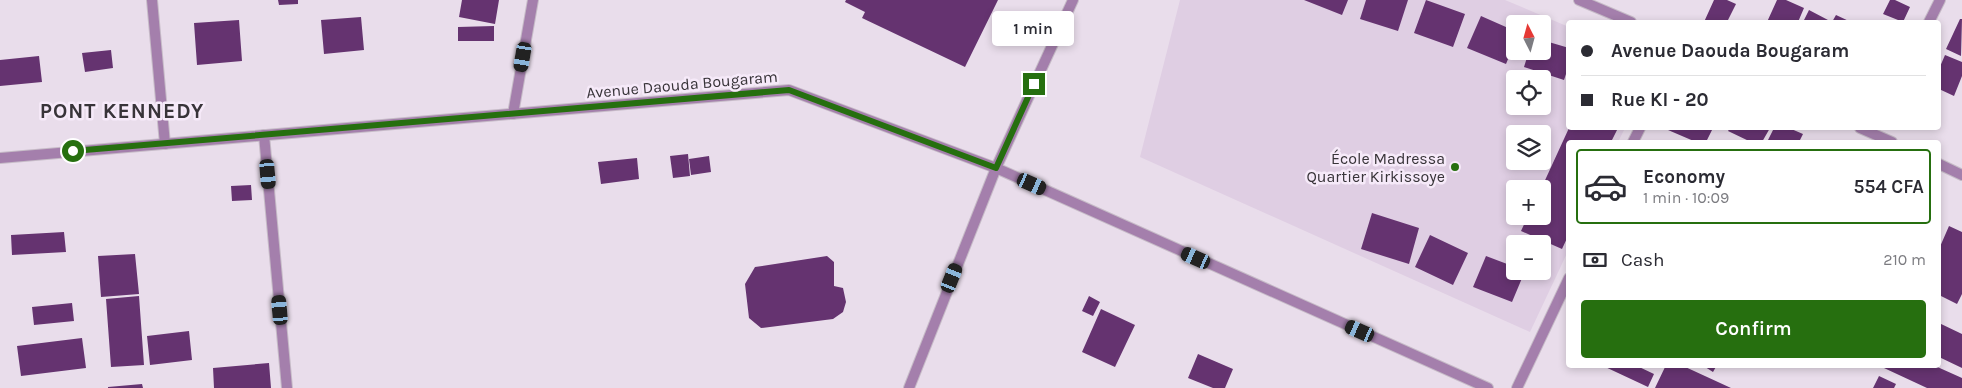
<!DOCTYPE html>
<html lang="en">
<head>
<meta charset="utf-8">
<style>
  :root { --surface:#fff; --page:#f7f7f7; --text:#2b2b33; --muted:#7c7c81; --line:#e1e1e2; --accent:#266f0f }
  body { margin:0; font-family:Karla,sans-serif; background:var(--page); color:var(--text); height:100vh; display:flex; flex-direction:column; font-size:19px; white-space:nowrap }
  * { box-sizing:border-box; margin:0 }
  p { font-size:16px; color:var(--muted) }
  .icon { flex:none; width:28px; height:28px; fill:none; stroke:currentColor; stroke-width:2; stroke-linecap:round; stroke-linejoin:round }
  .map { position:relative; flex:1; overflow:hidden }
  .panel { position:absolute; left:1566px; top:140px; width:375px; height:228px; display:flex; flex-direction:column; background:var(--surface); border-radius:5px; box-shadow:0 2px 8px #0003 }
  .panel>* { flex:none }
  .top-card { position:absolute; left:1566px; top:20px; width:375px; height:110px; border-radius:5px; box-shadow:0 2px 8px #0003; display:grid; align-content:center; height:110px; padding:0 15px; background:var(--surface) }
  .needle { width:32px; rotate:354deg }
  .fabs { position:absolute; left:1506px; top:15px; display:grid; gap:10px }
  .fabs a { display:grid; place-items:center; width:45px; height:45px; border-radius:5px; background:var(--surface); box-shadow:0 2px 8px #0003; font-size:25px }
  .end { position:absolute; width:22px; height:22px; margin:-11px; border:6px solid #266f0f; background:#fff; box-shadow:0 0 0 2px #fff }
  .from { border-radius:50% }
  .bubble { position:absolute; height:35px; border-radius:5px; background:var(--surface); box-shadow:0 2px 8px #0003; font-size:16px; font-weight:600; line-height:35px; text-align:center }
  .car { position:absolute; width:15px; height:30px; margin:-15px -8px; border-radius:6px; box-shadow:0 0 4px 1px #0007; background:linear-gradient(#222 24%,#8ab4d8 0 40%,#222 0 76%,#8ab4d8 0 86%,#222 0) }
  .top-card b { display:flex; align-items:center; gap:18px; height:48px; font-size:19px }
  .top-card b+b { border-top:1px solid var(--line) }
  .top-card i { width:12px; height:12px; background:var(--text) }
  ul { padding:9px 0 0; list-style:none }
  li { display:flex; align-items:center; gap:15px; height:75px; margin:0 10px 8px; padding:0 5px; border:2px solid transparent; border-radius:5px }
  li div { flex:1 }
  li b { display:block; font-size:19px }
  li em { font-style:normal; font-weight:600 }
  li.active { border-color:var(--accent) }
  li>.icon { width:45px; height:45px; stroke-width:1.5 }
  .pay { display:flex; align-items:center; gap:12px; height:55px; padding:0 15px; font-size:19px }
  .pay p { margin-inline-start:auto }
  .cta { display:flex; gap:10px; margin-top:auto; padding:10px 15px }
  .cta a { flex:1; height:58px; border-radius:5px; background:var(--accent); color:#fff; font-size:20px; font-weight:600; line-height:58px; text-align:center }
  .map>svg:first-child { display:block }
  .built { fill:#dfcee3; fill-rule:evenodd }
  .building { fill:#653370 }
  .lines { fill:none; stroke-linecap:round; stroke-linejoin:round }
  .minor-casing { stroke:#c6bbc7; stroke-width:12 }
  .tertiary-casing { stroke:#c6bbc7; stroke-width:12 }
  .minor { stroke:#a47fac; stroke-width:10 }
  .tertiary { stroke:#a47fac; stroke-width:10 }
  .route { stroke:#266f0f; stroke-width:6 }
  .poi-dot { fill:#266f0f; stroke:#f6eaf9; stroke-width:2 }
  .labels { text-anchor:middle; stroke-width:5; stroke-linejoin:round; paint-order:stroke }
  .street-label { font-size:16px; fill:#383439; stroke:#f6eaf9 }
  .poi-label { font-size:16px; fill:#383439; stroke:#f6eaf9; text-anchor:end }
  .district-label { font-size:21px; font-weight:bold; letter-spacing:1px; fill:#383439; stroke:#f6eaf9 }
</style>
</head>
<body>
<div class="map">
<svg width="1962" height="388" viewBox="0 0 1962 388">
  <rect width="100%" height="100%" fill="#e9ddeb"/>
  <path class="built" d="M 1180,0 L 1505,0 L 1569,27 L 1569,128 L 1625,128 L 1618,142 L 1569,142 L 1569,249 L 1530,332 L 1140,157 ZM 1515,24 L 1542,24 L 1542,51 L 1515,51 ZM 1515,79 L 1542,79 L 1542,106 L 1515,106 ZM 1515,134 L 1542,134 L 1542,161 L 1515,161 ZM 1515,189 L 1542,189 L 1542,216 L 1515,216 ZM 1515,244 L 1542,244 L 1542,271 L 1515,271 Z"/>
  <path class="building" d="M 278,0 L 298,0 L 298,4 L 279,5 Z
    M 462,0 L 499,0 L 495,24 L 459,17 Z
    M 846,0 L 998,0 L 965,67 L 862,18 L 865,12 L 845,2 Z
    M 1304,0 L 1348,0 L 1342,15 Z
    M 1366,0 L 1408,0 L 1398,31 L 1360,19 Z
    M 1426,0 L 1465,14 L 1453,47 L 1414,33 Z
    M 1714,0 L 1727,0 L 1736,4 L 1727,22 L 1704,22 Z
    M 1777,0 L 1786,0 L 1804,8 L 1798,22 L 1767,22 Z
    M 1890,0 L 1895,0 L 1910,7 L 1903,22 L 1883,14 Z
    M 1809,10 L 1828,20 L 1826,22 L 1803,22 Z
    M 1836,15 L 1851,22 L 1832,22 Z
    M 1481,16 L 1515,31 L 1515,42 L 1506,64 L 1467,48 Z
    M 361,17 L 364,50 L 324,54 L 321,20 Z
    M 1960,19 L 1962,19 L 1961,56 L 1946,49 Z
    M 239,20 L 242,61 L 197,65 L 194,23 Z
    M 494,26 L 494,41 L 458,41 L 458,27 Z
    M 1542,40 L 1569,48 L 1569,65 L 1564,80 L 1524,67 L 1529,51 L 1542,51 Z
    M 111,50 L 113,68 L 85,72 L 82,53 Z
    M 1945,55 L 1962,62 L 1962,76 L 1954,96 L 1939,89 L 1939,69 Z
    M 39,56 L 42,82 L 0,86 L 0,60 Z
    M 1569,128 L 1618,128 L 1611,142 L 1569,142 L 1569,234 L 1562,249 L 1521,231 L 1528,216 L 1542,216 L 1542,189 L 1541,189 Z
    M 1669,128 L 1713,128 L 1706,142 L 1696,142 L 1668,130 Z
    M 1730,128 L 1770,128 L 1762,142 L 1751,142 L 1728,131 Z
    M 1774,128 L 1789,128 L 1803,134 L 1799,142 L 1774,142 L 1768,140 Z
    M 688,154 L 690,176 L 673,178 L 670,156 Z
    M 709,156 L 711,172 L 691,175 L 689,159 Z
    M 637,158 L 639,179 L 601,184 L 598,162 Z
    M 251,185 L 252,200 L 232,201 L 231,186 Z
    M 1372,213 L 1419,228 L 1409,264 L 1361,249 Z
    M 1949,226 L 1962,232 L 1962,294 L 1957,304 L 1939,295 L 1939,249 Z
    M 64,232 L 66,252 L 12,255 L 11,235 Z
    M 1430,235 L 1468,253 L 1453,285 L 1415,267 Z
    M 135,254 L 139,294 L 101,297 L 98,256 Z
    M 827,256 L 834,262 L 834,286 L 843,288 L 846,302 L 843,312 L 833,319 L 761,328 L 749,318 L 745,284 L 755,267 Z
    M 1486,256 L 1515,267 L 1515,271 L 1525,271 L 1512,302 L 1473,287 Z
    M 139,296 L 144,365 L 111,367 L 106,299 Z
    M 1089,296 L 1100,302 L 1093,316 L 1082,311 Z
    M 72,303 L 74,321 L 34,325 L 32,307 Z
    M 1101,309 L 1135,325 L 1115,367 L 1082,352 Z
    M 1939,323 L 1962,334 L 1962,368 L 1939,357 Z
    M 189,331 L 192,360 L 150,365 L 147,336 Z
    M 82,338 L 86,368 L 21,376 L 17,346 Z
    M 1198,354 L 1233,369 L 1225,388 L 1213,388 L 1188,378 Z
    M 269,363 L 271,388 L 214,388 L 213,368 Z
    M 1601,365 L 1635,365 L 1654,374 L 1648,387 Z
    M 1666,365 L 1681,365 L 1731,388 L 1655,388 Z
    M 1702,365 L 1717,365 L 1713,372 Z
    M 1886,365 L 1933,365 L 1962,378 L 1962,388 L 1927,388 L 1884,368 Z
    M 1879,376 L 1896,384 L 1894,388 L 1873,388 Z
    M 142,384 L 143,388 L 108,388 L 108,387 Z"/>
  <g class="lines">
    <defs>
      <path id="minor" d="M 152,0 L 165,144
        M 1579,0 L 1631,22
        M 1929,22 L 1940,0
        M 513,114 L 533,0
        M 1860,128 L 1892,142
        M 264,135 L 287,388
        M 1633,142 L 1640,128
        M 1939,164 L 1962,175
        M 909,388 L 996,168 L 1073,0
        M 1517,388 L 1569,278"/>
      <path id="tertiary" d="M 0,158 L 789,90 L 996,168 L 1488,388"/>
    </defs>
    <use href="#minor" class="minor-casing"/>
    <use href="#tertiary" class="tertiary-casing"/>
    <use href="#minor" class="minor"/>
    <use href="#tertiary" class="tertiary"/>
  </g>
  <g class="lines">
    <path class="route" d="M 73,151 L 789,90 L 996,168 L 1034,84"/>
  </g>
  <circle class="poi-dot" cx="1455" cy="167" r="5"/>
  <g class="labels">
    <g class="street-label">
      <text transform="translate(682 84) rotate(-5)" y="6">Avenue Daouda Bougaram</text>
    </g>
    <g class="poi-label">
      <text x="1445" y="164">École Madressa<tspan x="1445" dy="18">Quartier Kirkissoye</tspan></text>
    </g>
    <g class="district-label">
      <text x="122" y="118">PONT KENNEDY</text>
    </g>
  </g>
</svg>
<div class="fabs">
<a><svg class="needle" viewBox="-14 -14 28 28"><path d="M0-13l5 13h-10z" fill="#e53935"/><path d="M0 13l5-13h-10z" fill="#7c7c81"/></svg></a>
<a><svg class="icon" aria-label="locate" viewBox="0 0 24 24"><circle cx="12" cy="12" r="6"/><path d="M12 2v4M12 18v4M2 12h4M18 12h4"/></svg></a>
<a><svg class="icon" aria-label="layers" viewBox="0 0 24 24"><path d="M12 4l9 5-9 5-9-5zM3 14l9 5 9-5"/></svg></a>
<a>+</a>
<a>−</a>
</div>
<i class="end from" style="left:73px;top:151px"></i>
<i class="end" style="left:1034px;top:84px"></i>
<div class="bubble" style="left:992px;top:11px;width:82px">1 min</div>
<i class="car" style="left:523px;top:57px;rotate:190deg"></i>
<i class="car" style="left:268px;top:174px;rotate:175deg"></i>
<i class="car" style="left:1032px;top:184px;rotate:114deg"></i>
<i class="car" style="left:1196px;top:258px;rotate:294deg"></i>
<i class="car" style="left:952px;top:278px;rotate:22deg"></i>
<i class="car" style="left:280px;top:310px;rotate:355deg"></i>
<i class="car" style="left:1360px;top:331px;rotate:294deg"></i>
<div class="top-card">
<b><i class="from"></i>Avenue Daouda Bougaram</b>
<b><i></i>Rue KI - 20</b>
</div>
<section class="panel">
<ul>
<li class="active"><svg class="icon" aria-label="car" viewBox="0 0 24 24"><path d="M5 17H2v-5l4-1 3-4h7l3 4 3 1v5h-3M9 17h6M6 11h13"/><circle cx="7" cy="17" r="2"/><circle cx="17" cy="17" r="2"/></svg><div><b>Economy</b><p>1 min · 10:09</p></div><em>554 CFA</em></li>
</ul>
<div class="pay"><svg class="icon" aria-label="cash" viewBox="0 0 24 24"><path d="M3 7h18v10H3z"/><circle cx="12" cy="12" r="2"/></svg>Cash<p>210 m</p></div>
<div class="cta"><a>Confirm</a></div>
</section>
</div>
</body>
</html>
